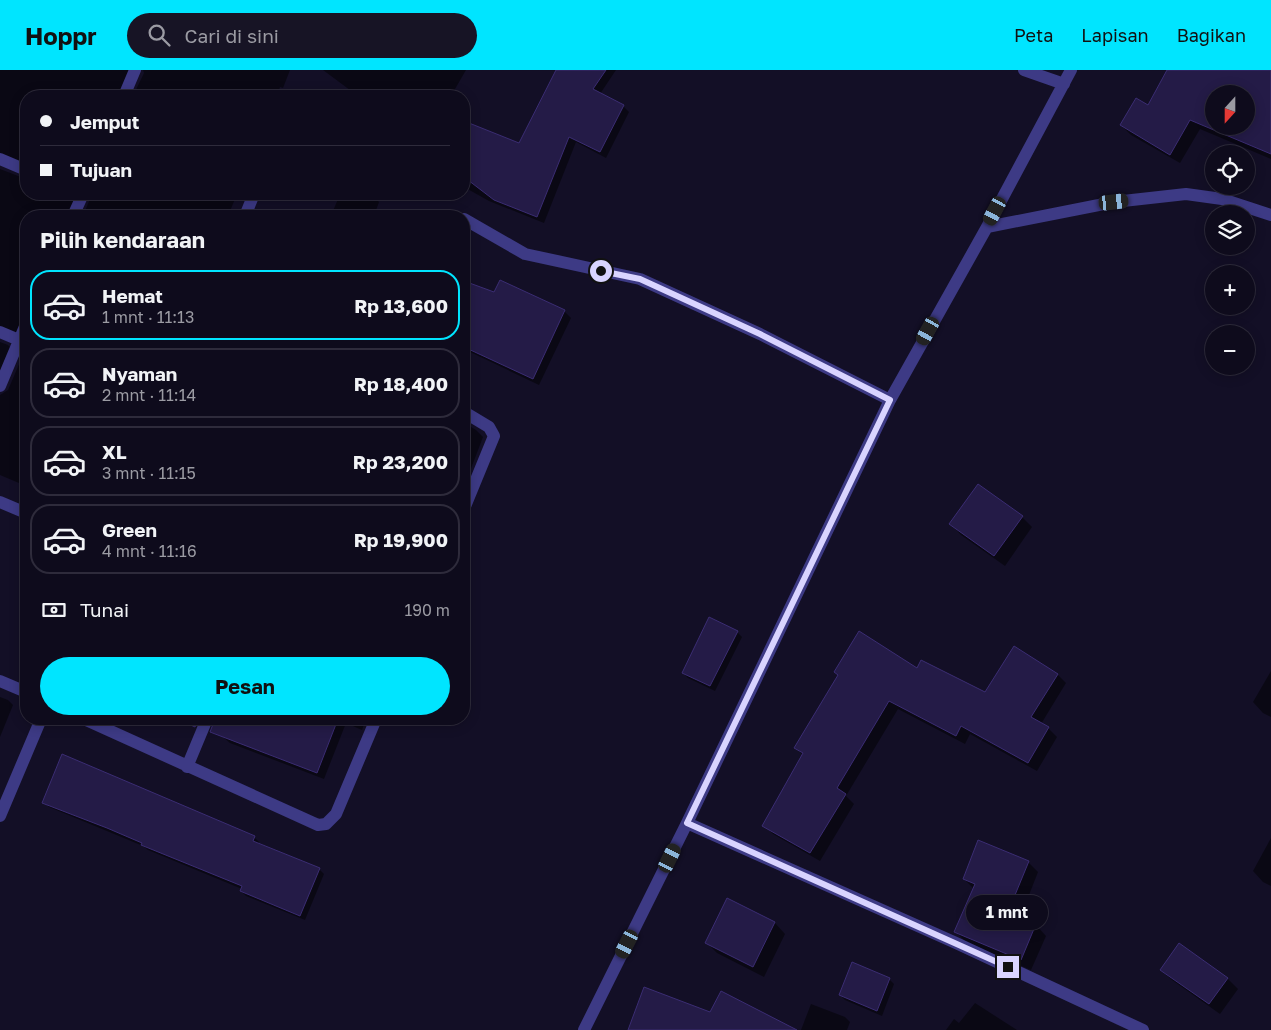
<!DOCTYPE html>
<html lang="id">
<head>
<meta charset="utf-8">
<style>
  :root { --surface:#0e0b1c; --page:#171425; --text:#f1f3f6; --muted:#9b9ba3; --line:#2e2b3b; --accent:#00e5ff }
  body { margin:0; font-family:"Golos Text",sans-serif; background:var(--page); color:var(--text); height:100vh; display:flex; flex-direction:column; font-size:19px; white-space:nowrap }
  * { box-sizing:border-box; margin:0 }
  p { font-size:16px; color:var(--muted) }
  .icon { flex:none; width:28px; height:28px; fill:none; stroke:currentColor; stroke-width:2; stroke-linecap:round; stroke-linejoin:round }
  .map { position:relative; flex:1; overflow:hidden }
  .details { position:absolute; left:20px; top:140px; width:450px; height:515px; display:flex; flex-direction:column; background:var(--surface); border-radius:20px; box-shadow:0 2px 12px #0003,0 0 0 1px var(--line) }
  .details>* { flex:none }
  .hud { position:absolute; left:20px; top:20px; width:450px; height:110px; border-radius:20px; box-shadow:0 2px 12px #0003,0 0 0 1px var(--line); display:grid; align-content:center; height:110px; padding:0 20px; background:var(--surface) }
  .needle { width:32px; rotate:201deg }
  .buttons { position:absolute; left:1205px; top:15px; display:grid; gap:10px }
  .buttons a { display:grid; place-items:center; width:50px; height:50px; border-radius:50%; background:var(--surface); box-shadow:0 2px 12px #0003,0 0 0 1px var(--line); font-size:25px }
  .end { position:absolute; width:22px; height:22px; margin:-11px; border:6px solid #d9d4ff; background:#111; box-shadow:0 0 0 2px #111 }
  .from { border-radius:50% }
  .bubble { position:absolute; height:35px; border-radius:18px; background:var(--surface); box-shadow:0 2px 12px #0003,0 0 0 1px var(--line); font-size:16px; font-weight:700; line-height:35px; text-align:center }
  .car { position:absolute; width:15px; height:30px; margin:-15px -8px; border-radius:6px; box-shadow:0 0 4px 1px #0007; background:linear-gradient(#222 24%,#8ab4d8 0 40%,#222 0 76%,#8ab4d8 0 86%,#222 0) }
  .hud b { display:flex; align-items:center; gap:18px; height:48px; font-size:19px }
  .hud b+b { border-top:1px solid var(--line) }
  .hud i { width:12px; height:12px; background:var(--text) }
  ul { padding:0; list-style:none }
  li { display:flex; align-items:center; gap:15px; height:70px; margin:0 10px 8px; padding:0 10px; border:2px solid var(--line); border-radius:20px }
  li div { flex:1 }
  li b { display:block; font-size:19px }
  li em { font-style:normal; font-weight:700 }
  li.selected { border-color:var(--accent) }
  li>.icon { width:45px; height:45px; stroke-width:1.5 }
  h2 { padding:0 20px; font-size:22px; line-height:60px }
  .pay { display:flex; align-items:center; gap:12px; height:55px; padding:0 20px; font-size:19px }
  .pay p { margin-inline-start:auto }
  .button { display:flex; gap:10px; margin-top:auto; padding:10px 20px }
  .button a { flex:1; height:58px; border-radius:30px; background:var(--accent); color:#111; font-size:20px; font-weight:700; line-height:58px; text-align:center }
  header { display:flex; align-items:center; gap:30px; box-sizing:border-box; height:70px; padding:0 25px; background:var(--accent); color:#111 }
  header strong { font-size:24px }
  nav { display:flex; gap:28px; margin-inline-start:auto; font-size:18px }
  .search { width:350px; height:45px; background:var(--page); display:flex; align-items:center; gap:12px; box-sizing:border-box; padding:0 18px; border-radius:28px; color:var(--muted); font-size:19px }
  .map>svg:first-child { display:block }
  .shadow { fill:#0007; fill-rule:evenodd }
  .building { fill:#241b47; stroke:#3b2d73; fill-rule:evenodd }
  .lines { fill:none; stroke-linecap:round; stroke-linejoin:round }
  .minor { stroke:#3d3a85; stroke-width:12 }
  .route { stroke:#d9d4ff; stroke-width:6 }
</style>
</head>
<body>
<header>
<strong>Hoppr</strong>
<div class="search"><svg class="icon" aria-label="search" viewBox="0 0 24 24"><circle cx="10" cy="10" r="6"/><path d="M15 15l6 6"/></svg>Cari di sini</div>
<nav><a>Peta</a><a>Lapisan</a><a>Bagikan</a></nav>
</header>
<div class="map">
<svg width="1271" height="960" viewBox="0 0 1271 960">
  <rect width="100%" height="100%" fill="#130f26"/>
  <path class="shadow" d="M 0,0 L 136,0 L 124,26 L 26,26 L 26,94 L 0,91 Z
    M 143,0 L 290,0 L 283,18 L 280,17 L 277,26 L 133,26 L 144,3 Z
    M 323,0 L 466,0 L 451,26 L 358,26 Z
    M 558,0 L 616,0 L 600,24 L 623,36 L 629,42 L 606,88 L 576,72 L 544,153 L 489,131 L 464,117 L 464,50 L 480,59 L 520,75 Z
    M 1168,0 L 1271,0 L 1271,89 L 1200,59 L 1180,93 L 1131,65 L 1121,55 L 1149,36 ZM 1214,24 L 1246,24 L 1246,56 L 1214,56 Z
    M 0,99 L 26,109 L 26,124 L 85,124 L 73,146 L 26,146 L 26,255 L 21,265 L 0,264 Z
    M 92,124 L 237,124 L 228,146 L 83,146 Z
    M 340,124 L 372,125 L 379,132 L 374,146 L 331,146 Z
    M 464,212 L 494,224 L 564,241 L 571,248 L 539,315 L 468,281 L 464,293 Z
    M 0,272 L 8,275 L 14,282 L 0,315 Z
    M 26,278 L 26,416 L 0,405 L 0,325 L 8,320 Z
    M 464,353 L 476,360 L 483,367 L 464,417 Z
    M 1022,447 L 1032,457 L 1005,496 L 961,465 L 951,454 Z
    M 737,562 L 742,567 L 715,621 L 688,608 L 683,603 Z
    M 1014,578 L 1058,605 L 1066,613 L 1041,654 L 1048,658 L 1057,667 L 1037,701 L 970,664 L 965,674 L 898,639 L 846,726 L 854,734 L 820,791 L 773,764 L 764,755 L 803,685 L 796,678 L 918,600 L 986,624 Z
    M 1271,601 L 1271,647 L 1263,643 L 1253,632 Z
    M 0,627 L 8,630 L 13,635 L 0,667 Z
    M 230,649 L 366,649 L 362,660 L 346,653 L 324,709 L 230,673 L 223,667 Z
    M 44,732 L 254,767 L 259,772 L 258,774 L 319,799 L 324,804 L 305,850 L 246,826 L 241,821 L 242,819 L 148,780 L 143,776 L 49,737 Z
    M 1271,768 L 1271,816 L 1263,812 L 1253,801 Z
    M 1028,792 L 1038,802 L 1020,848 L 1036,855 L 1046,866 L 1031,900 L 966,872 L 956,862 L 974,819 L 964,809 Z
    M 728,830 L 775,853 L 785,864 L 764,907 L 717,883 L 707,873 Z
    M 1161,900 L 1227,908 L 1238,919 L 1220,944 L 1172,910 Z
    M 889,909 L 894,914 L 882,946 L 845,930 L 840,925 Z
    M 975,933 L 1017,960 L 946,960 L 954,949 L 959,953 Z
    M 811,934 L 845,947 L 850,952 L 847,960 L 801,960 Z"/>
  <path class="building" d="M 556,0 L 606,0 L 593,19 L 624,35 L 600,82 L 569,67 L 537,147 L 494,130 L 464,107 L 464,51 L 519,73 Z
    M 1167,0 L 1271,0 L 1271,84 L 1190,50 L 1170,85 L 1120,55 L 1136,28 L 1148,35 ZM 1214,24 L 1246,24 L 1246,56 L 1214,56 Z
    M 500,210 L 565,240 L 533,309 L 464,277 L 464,211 L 494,222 Z
    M 978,414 L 1023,446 L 994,486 L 949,454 Z
    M 709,547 L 738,561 L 710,616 L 682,603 Z
    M 859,561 L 917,598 L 921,590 L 985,622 L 1014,576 L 1058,604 L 1031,647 L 1049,657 L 1028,693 L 961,656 L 956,666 L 889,631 L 837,718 L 846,724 L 810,783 L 762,756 L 803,683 L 794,678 L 838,605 L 834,602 Z
    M 182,649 L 198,649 L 195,657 L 182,651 Z
    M 215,649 L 338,649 L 317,703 L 210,662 Z
    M 62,684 L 255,766 L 253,771 L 320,798 L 300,846 L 240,821 L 242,816 L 141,775 L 142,773 L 107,758 L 42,733 Z
    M 978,770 L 1029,791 L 1008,842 L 1036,854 L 1021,890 L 954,862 L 975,814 L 963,809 Z
    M 727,828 L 775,852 L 753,897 L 705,873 Z
    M 1179,873 L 1228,908 L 1209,934 L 1160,900 Z
    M 852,892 L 890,908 L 877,941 L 839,925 Z
    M 644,917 L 710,942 L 721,921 L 797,960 L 628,960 Z"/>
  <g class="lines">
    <path class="minor" d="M 1024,0 L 1064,14
      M 124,26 L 135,0
      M 0,89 L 26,100
      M 73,146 L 83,124
      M 245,146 L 254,124
      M 464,149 L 525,184 L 640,209 L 760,264 L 890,330
      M 987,157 L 1114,132 L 1186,124 L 1222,129 L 1271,145
      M 0,262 L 19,270
      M 0,316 L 26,254
      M 464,342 L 489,357 L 494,366 L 464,439
      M 0,432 L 26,443
      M 0,611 L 26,622
      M 84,649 L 318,755 L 326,754 L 336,744 L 376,649
      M 187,697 L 207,649
      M 0,746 L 41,649
      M 687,753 L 956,873 L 1143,960
      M 584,960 L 687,753 L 890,330 L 987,157 L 1071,0"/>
  </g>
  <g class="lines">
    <path class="route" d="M 601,201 L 640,209 L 760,264 L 890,330 L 687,753 L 1008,897"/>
  </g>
</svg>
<div class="buttons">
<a><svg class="needle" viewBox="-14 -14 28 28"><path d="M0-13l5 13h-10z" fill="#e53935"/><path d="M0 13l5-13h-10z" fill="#9b9ba3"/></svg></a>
<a><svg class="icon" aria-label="locate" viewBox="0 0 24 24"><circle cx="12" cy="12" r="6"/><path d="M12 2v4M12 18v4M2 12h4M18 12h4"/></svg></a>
<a><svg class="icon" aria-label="layers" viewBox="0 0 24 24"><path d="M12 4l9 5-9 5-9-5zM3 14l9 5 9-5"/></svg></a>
<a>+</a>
<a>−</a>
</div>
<i class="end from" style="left:601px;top:201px"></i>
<i class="end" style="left:1008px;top:897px"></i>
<div class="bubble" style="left:966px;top:825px;width:82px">1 mnt</div>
<i class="car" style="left:1114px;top:132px;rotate:84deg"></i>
<i class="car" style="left:995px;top:141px;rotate:208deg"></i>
<i class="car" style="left:928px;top:261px;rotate:209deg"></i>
<i class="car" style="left:670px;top:788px;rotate:26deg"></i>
<i class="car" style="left:627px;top:874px;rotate:207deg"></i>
<div class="hud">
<b><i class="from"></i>Jemput</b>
<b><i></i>Tujuan</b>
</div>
<section class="details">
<h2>Pilih kendaraan</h2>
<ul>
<li class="selected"><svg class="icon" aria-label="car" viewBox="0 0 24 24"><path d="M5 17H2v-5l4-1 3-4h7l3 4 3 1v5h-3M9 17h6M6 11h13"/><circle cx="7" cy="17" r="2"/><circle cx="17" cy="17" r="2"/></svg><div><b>Hemat</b><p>1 mnt · 11:13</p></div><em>Rp 13,600</em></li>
<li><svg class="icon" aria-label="car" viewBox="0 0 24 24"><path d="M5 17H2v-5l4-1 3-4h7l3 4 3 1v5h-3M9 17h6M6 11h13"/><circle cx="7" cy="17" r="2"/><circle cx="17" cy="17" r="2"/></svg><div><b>Nyaman</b><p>2 mnt · 11:14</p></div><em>Rp 18,400</em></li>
<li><svg class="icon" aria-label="car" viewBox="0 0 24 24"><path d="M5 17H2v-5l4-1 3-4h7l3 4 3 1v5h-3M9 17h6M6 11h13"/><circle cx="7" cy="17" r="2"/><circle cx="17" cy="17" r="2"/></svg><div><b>XL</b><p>3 mnt · 11:15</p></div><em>Rp 23,200</em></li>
<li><svg class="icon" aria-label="car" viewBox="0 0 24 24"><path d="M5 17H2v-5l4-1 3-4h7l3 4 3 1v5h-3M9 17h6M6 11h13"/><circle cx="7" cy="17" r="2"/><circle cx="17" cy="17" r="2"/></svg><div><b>Green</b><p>4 mnt · 11:16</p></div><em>Rp 19,900</em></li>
</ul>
<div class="pay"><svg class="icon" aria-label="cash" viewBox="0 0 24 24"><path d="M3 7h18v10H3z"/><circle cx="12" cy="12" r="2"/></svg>Tunai<p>190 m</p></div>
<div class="button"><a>Pesan</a></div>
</section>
</div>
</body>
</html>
